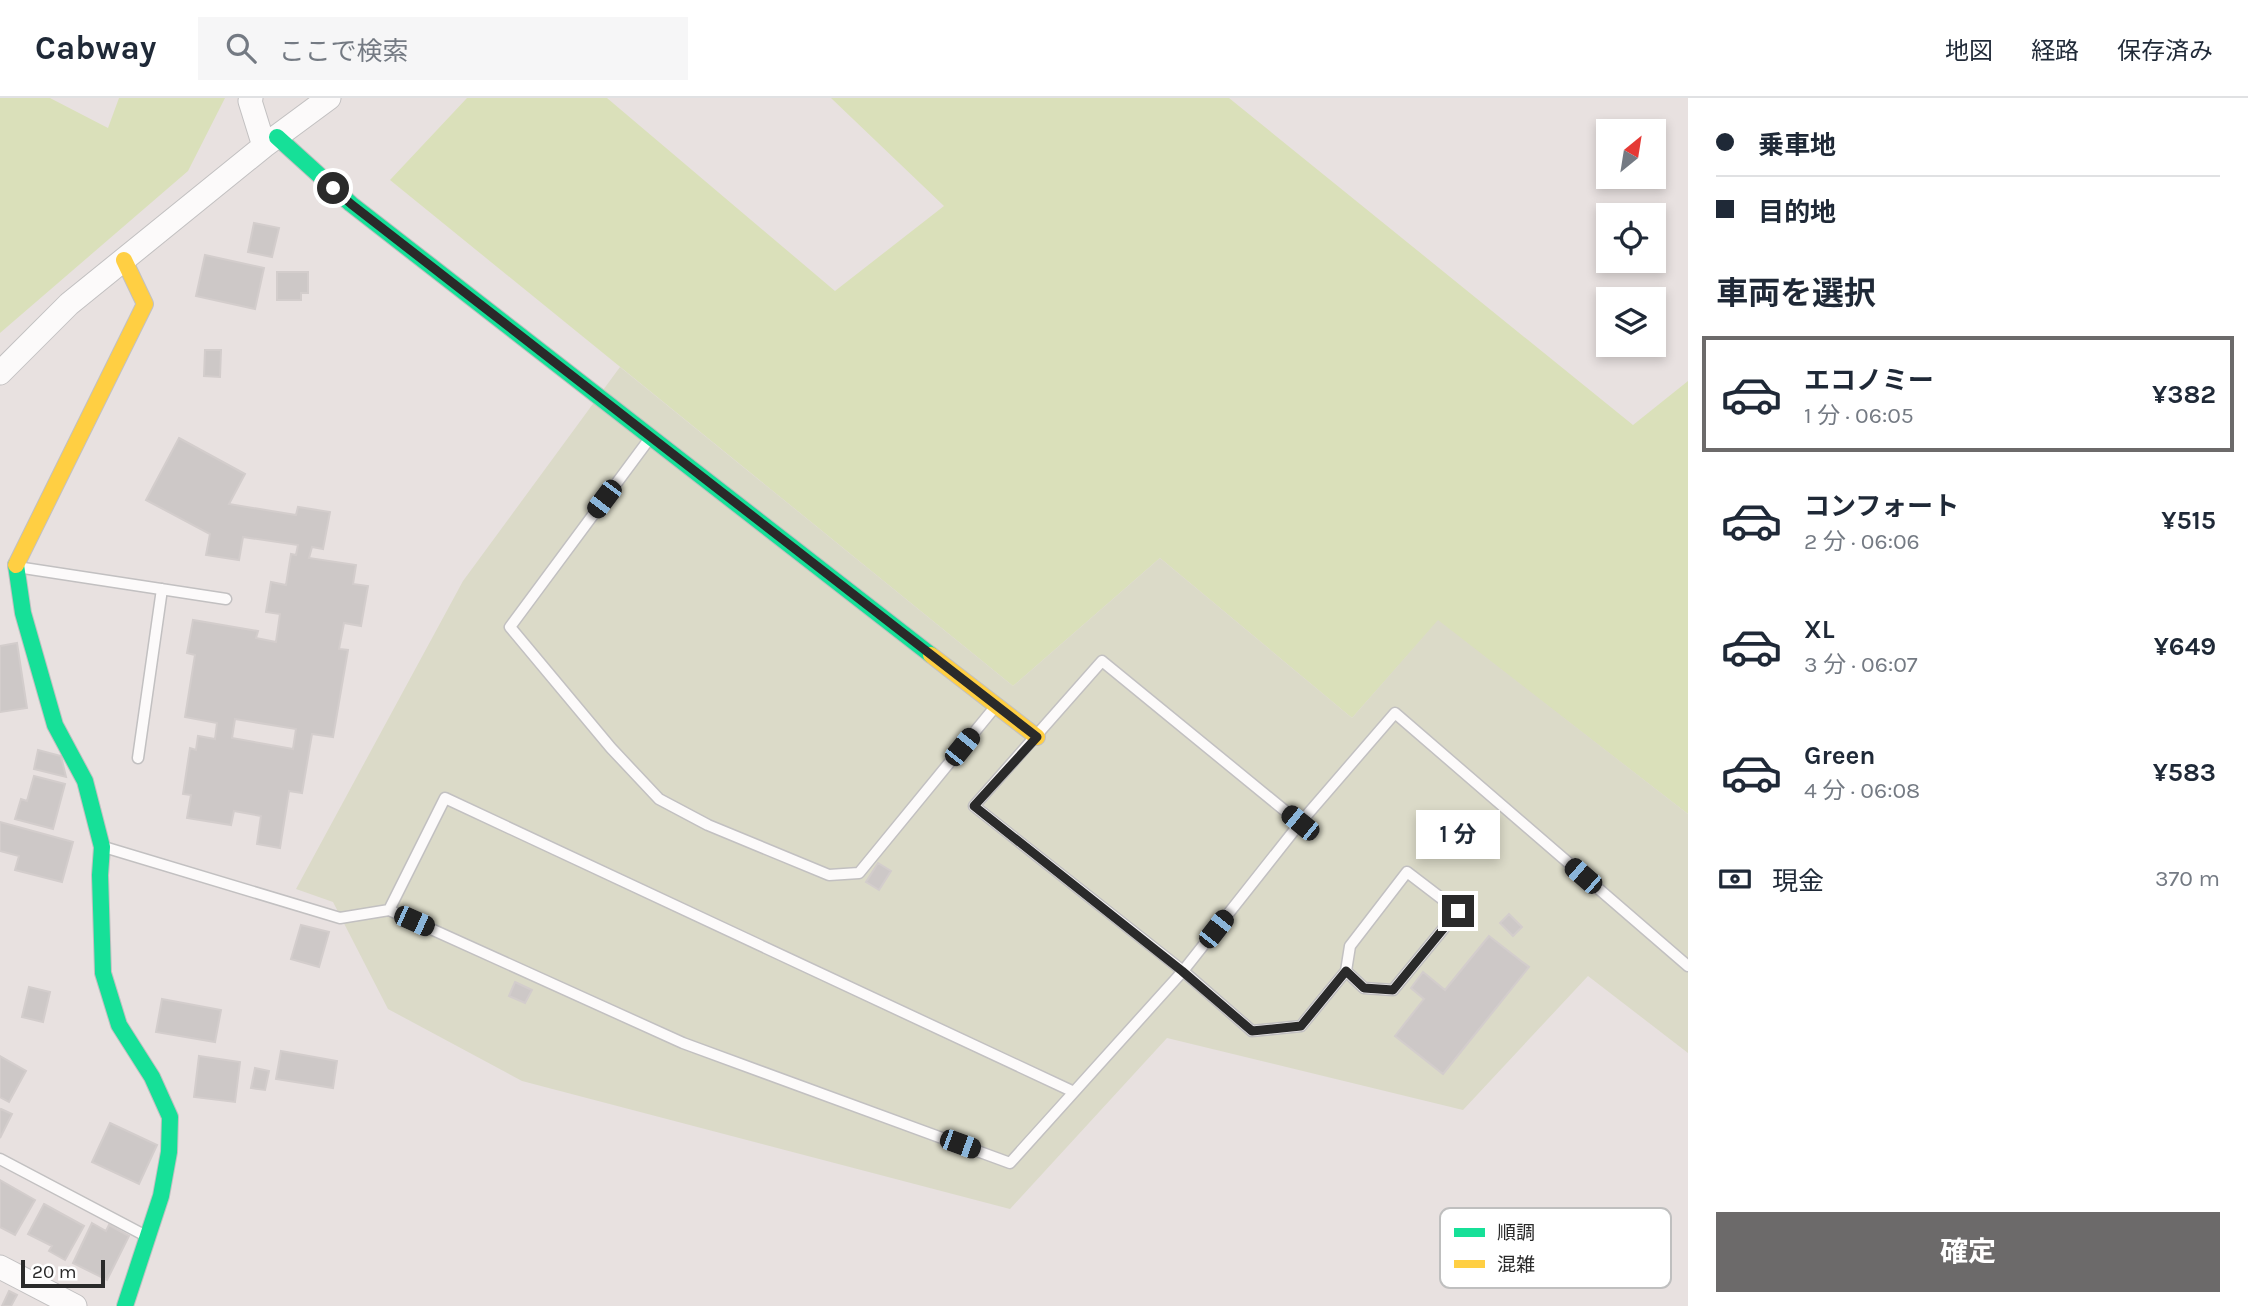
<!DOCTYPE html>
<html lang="ja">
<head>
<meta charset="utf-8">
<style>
  :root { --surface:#fff; --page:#f6f6f7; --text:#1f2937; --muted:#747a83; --line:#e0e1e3; --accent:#6c6a6a }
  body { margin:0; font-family:Karla,"Noto Sans JP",sans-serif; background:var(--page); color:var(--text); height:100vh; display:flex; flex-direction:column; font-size:26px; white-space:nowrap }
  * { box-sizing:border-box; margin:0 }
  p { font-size:23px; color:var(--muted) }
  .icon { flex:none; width:38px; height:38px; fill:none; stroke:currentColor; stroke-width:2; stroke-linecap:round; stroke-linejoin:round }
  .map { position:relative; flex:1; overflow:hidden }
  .panel { display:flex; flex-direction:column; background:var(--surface); width:560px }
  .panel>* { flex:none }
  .guide { display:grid; align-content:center; height:154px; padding:0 28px; background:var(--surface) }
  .needle { width:46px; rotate:30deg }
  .buttons { position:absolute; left:1596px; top:21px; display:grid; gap:14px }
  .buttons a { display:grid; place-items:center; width:70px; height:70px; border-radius:0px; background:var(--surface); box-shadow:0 4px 10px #0003; font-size:35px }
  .scale { position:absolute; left:21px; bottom:18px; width:84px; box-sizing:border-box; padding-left:7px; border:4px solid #2a2a2a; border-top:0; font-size:19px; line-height:24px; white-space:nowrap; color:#2a2a2a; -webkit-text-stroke:5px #fff; paint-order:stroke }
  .end { position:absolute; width:32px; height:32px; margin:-16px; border:9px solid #2a2a2a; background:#fff; box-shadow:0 0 0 4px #fff }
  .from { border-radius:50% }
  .bubble { position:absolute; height:49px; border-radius:0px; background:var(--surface); box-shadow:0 4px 10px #0003; font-size:23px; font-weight:700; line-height:49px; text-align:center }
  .car { position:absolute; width:21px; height:42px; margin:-21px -10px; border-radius:9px; box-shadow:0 0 5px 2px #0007; background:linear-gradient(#222 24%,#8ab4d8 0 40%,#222 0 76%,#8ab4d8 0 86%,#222 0) }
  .guide b { display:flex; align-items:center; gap:24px; height:66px; font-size:26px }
  .guide b+b { border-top:2px solid var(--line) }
  .guide i { width:18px; height:18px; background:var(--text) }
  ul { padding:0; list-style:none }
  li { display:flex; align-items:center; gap:21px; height:116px; margin:0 14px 10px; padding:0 14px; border:4px solid transparent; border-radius:0px }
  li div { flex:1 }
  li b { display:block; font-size:26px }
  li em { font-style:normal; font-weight:700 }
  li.selected { border-color:var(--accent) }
  li>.icon { width:63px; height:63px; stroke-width:1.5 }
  h2 { padding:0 28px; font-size:32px; line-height:84px }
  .pay { display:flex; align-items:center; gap:18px; height:77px; padding:0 28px; font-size:26px }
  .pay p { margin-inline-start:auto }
  .primary-button { display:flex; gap:14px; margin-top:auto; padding:14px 28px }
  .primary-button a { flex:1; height:80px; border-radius:0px; background:var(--accent); color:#fff; font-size:28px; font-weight:700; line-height:80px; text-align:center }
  header { display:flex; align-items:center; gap:42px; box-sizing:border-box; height:98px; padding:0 35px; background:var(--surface); border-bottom:2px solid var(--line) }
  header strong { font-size:33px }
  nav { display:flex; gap:38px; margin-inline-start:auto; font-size:24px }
  .search { width:490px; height:63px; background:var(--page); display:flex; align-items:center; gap:18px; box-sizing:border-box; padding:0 24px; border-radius:0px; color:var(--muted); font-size:26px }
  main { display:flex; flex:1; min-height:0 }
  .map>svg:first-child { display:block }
  .green { fill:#dae0ba }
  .cemetery { fill:#dbdac8 }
  .building { fill:#cdc8c7; stroke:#d3cdcc; stroke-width:2; fill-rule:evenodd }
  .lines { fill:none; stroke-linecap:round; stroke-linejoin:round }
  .lane-casing { stroke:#c2c0c1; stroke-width:13 }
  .street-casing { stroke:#c2c0c1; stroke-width:25 }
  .fast-casing { stroke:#c2c0c1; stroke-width:18 }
  .slow-casing { stroke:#c2c0c1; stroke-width:18 }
  .lane { stroke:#fcfafa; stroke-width:10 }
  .street { stroke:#fcfafa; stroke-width:23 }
  .fast { stroke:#16e098; stroke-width:16 }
  .slow { stroke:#ffcf43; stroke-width:16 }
  .route { stroke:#2a2a2a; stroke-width:9 }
  .key { fill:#fff; stroke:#bfbfbf; stroke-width:2 }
  .key-label { font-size:19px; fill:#2a2a2a }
</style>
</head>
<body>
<header>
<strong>Cabway</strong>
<div class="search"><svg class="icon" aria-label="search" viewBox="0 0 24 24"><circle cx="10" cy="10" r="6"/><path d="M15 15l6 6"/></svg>ここで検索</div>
<nav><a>地図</a><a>経路</a><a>保存済み</a></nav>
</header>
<main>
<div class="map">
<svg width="1688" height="1208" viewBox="0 0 1688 1208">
  <rect width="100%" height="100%" fill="#e8e1e0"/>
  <path class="green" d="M 0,0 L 50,0 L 108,30 L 119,0 L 225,0 L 188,73 L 0,235 Z
    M 467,0 L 607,0 L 835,193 L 944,108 L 831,0 L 1229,0 L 1633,327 L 1688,283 L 1688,716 L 1438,523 L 1352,620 L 1160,460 L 1013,588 L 390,82 Z"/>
  <path class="cemetery" d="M 620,269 L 1013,588 L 1160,460 L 1352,620 L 1438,522 L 1688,716 L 1688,955 L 1588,878 L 1463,1012 L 1167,940 L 1010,1111 L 522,983 L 388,911 L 333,804 L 296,791 L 463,483 Z"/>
  <path class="building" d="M 254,125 L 279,130 L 272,159 L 248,154 Z
    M 205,157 L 264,170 L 255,211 L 196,198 Z
    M 277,174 L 308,174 L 308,195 L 301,195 L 301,202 L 277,202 Z
    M 205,252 L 221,252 L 220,279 L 204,278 Z
    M 179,340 L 245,376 L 229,406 L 296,417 L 298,409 L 330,414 L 323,451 L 312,449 L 309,460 L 356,467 L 353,486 L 368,488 L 361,528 L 344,525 L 339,551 L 348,552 L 333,639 L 312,636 L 302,695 L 289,693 L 280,750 L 257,746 L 261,718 L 234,713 L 231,727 L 187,720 L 191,697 L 183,696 L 190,650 L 196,652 L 198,638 L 215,641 L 217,625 L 185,619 L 195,557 L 187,555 L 193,522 L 258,533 L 256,540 L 276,544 L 280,516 L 266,514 L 271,484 L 286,487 L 291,456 L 296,457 L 298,447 L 243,439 L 239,462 L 206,457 L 210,436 L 146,402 ZM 235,621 L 296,631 L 293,651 L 232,640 Z
    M 17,545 L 27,610 L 0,614 L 0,548 Z
    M 38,652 L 61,658 L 66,679 L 34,671 Z
    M 34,678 L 65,686 L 53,731 L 15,721 L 21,701 L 27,703 Z
    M 0,724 L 73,744 L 62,784 L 15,772 L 19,758 L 0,753 Z
    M 878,765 L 891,773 L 879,792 L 866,784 Z
    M 1509,816 L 1522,829 L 1513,838 L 1500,825 Z
    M 301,827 L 329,834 L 319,869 L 291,861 Z
    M 1489,838 L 1529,869 L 1443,976 L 1395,938 L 1424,901 L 1411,890 L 1423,874 L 1445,892 Z
    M 515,884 L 532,892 L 525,905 L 509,898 Z
    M 29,889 L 50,894 L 43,924 L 22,919 Z
    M 162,901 L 221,912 L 215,944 L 156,934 Z
    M 281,953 L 337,963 L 333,990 L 276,981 Z
    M 0,958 L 26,973 L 9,1004 L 0,999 Z
    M 199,958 L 240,964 L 235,1004 L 194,999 Z
    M 255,970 L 269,973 L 265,992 L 251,990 Z
    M 1,1011 L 12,1016 L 0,1040 L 0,1012 Z
    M 110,1025 L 157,1047 L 139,1086 L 92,1064 Z
    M 0,1082 L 35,1102 L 15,1137 L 0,1129 Z
    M 44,1106 L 84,1128 L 65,1162 L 49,1153 L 52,1148 L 28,1136 Z
    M 92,1125 L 106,1133 L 109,1127 L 129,1138 L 107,1182 L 73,1165 Z
    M 9,1193 L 17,1197 L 11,1208 L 2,1208 Z"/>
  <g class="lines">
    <defs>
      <path id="lane" d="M 650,340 L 510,529 L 611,650 L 659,701 L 708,727 L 829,777 L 859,775 L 995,609
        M 17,469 L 226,501
        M 138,660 L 162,491
        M 1300,725 L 1102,563 L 974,708 L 1183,873 L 1252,933 L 1301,928 L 1346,873 L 1350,848 L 1407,774 L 1458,813 L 1393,892 L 1364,890 L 1346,873
        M 104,749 L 340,820 L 389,812 L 683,945 L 1010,1065 L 1183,873 L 1300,725 L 1395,615 L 1688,868
        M 389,812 L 445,700 L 1074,994
        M 0,1061 L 146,1138"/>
      <path id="street" d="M 251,0 L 250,3 L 264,48
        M 0,275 L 69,206 L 264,48 L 329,0
        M 0,1169 L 75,1208"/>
      <path id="fast" d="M 277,39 L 351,106 L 931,557
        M 16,467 L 23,515 L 55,627 L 85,683 L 102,749 L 100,777 L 103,875 L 119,927 L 152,979 L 170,1019 L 169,1054 L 161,1098 L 125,1208"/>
      <path id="slow" d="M 16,467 L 145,206 L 124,162
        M 931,557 L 1037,639"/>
    </defs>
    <use href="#lane" class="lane-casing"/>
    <use href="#street" class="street-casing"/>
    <use href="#fast" class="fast-casing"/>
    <use href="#slow" class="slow-casing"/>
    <use href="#lane" class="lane"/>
    <use href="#street" class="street"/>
    <use href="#fast" class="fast"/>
    <use href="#slow" class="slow"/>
  </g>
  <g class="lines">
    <path class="route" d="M 333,90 L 351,106 L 1037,639 L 974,708 L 1182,873 L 1252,933 L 1301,928 L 1346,873 L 1364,890 L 1393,892 L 1458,813"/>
  </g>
  <rect x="1440" y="1110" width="231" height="80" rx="10" class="key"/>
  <rect x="1454" y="1130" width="31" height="9" fill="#16e098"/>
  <rect x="1454" y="1162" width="31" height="8" fill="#ffcf43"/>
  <g class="key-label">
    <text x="1497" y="1141">順調</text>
    <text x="1497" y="1173">混雑</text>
  </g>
</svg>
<div class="buttons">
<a><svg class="needle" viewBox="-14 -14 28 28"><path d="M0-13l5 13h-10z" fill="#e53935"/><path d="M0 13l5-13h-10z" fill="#747a83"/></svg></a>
<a><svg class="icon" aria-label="locate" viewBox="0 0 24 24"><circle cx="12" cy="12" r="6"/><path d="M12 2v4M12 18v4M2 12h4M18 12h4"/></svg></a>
<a><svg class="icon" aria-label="layers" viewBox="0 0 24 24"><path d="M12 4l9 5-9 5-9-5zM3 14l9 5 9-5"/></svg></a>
</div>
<div class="scale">20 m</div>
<i class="end from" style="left:333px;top:90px"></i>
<i class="end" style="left:1458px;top:813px"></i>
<div class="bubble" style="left:1416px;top:712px;width:84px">1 分</div>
<i class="car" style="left:604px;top:401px;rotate:217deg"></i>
<i class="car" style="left:962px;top:649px;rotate:39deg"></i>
<i class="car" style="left:1300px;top:725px;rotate:309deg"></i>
<i class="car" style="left:1583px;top:778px;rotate:311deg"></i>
<i class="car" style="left:414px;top:823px;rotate:114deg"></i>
<i class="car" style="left:1216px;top:831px;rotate:38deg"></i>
<i class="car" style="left:960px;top:1046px;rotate:110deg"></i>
</div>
<section class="panel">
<div class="guide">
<b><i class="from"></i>乗車地</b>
<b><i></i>目的地</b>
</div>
<h2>車両を選択</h2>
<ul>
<li class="selected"><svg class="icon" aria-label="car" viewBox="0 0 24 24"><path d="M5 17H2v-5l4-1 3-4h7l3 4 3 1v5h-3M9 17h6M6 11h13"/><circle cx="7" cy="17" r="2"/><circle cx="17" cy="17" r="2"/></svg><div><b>エコノミー</b><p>1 分 · 06:05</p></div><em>¥382</em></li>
<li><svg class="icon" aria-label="car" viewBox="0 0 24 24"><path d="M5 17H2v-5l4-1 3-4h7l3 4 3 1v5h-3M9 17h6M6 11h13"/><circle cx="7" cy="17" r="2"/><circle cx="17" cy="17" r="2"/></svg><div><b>コンフォート</b><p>2 分 · 06:06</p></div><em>¥515</em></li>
<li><svg class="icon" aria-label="car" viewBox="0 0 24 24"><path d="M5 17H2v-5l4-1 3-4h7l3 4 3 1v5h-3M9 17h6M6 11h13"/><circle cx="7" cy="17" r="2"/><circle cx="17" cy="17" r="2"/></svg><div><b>XL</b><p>3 分 · 06:07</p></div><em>¥649</em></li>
<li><svg class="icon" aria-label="car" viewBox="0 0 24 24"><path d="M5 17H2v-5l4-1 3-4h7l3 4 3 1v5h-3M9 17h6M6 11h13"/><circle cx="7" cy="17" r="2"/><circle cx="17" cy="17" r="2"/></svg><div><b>Green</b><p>4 分 · 06:08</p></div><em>¥583</em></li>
</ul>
<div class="pay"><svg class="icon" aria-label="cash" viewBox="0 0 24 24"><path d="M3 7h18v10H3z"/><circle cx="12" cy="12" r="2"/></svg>現金<p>370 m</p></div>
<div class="primary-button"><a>確定</a></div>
</section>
</main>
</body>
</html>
